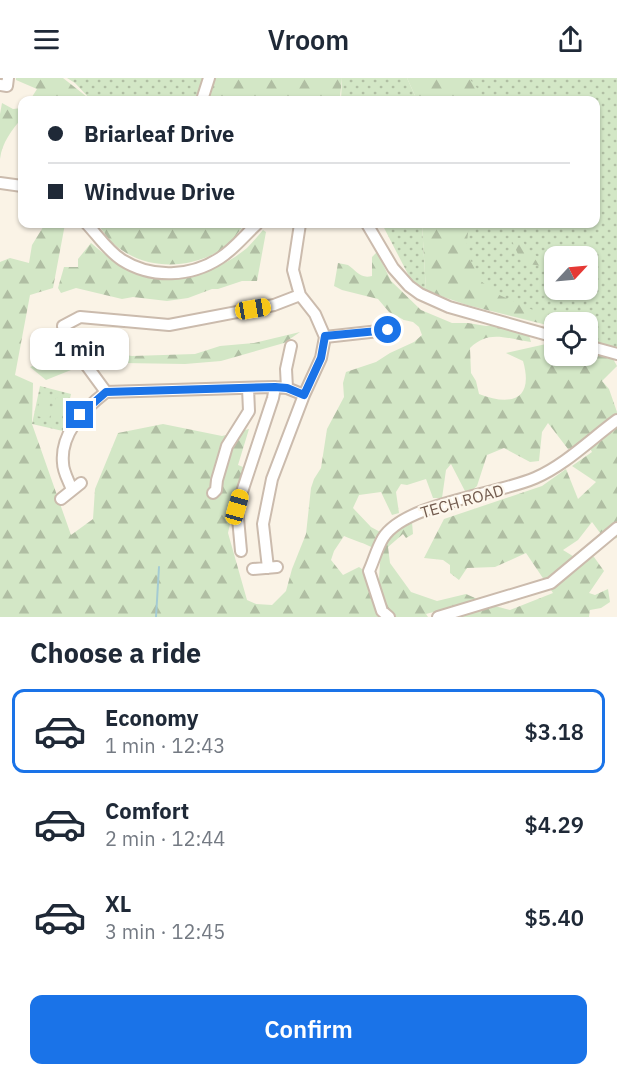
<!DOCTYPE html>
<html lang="en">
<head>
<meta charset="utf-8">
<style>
  :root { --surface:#fff; --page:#f2f2f3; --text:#1f2937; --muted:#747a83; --line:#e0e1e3; --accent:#1a73e8 }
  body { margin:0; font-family:"IBM Plex Sans",sans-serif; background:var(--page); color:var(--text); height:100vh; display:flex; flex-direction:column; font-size:22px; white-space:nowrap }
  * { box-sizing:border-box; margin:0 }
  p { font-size:20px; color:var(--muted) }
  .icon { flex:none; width:33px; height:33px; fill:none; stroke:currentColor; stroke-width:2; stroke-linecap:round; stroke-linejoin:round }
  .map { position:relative; height:539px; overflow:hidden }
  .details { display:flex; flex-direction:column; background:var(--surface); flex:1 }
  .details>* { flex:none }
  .top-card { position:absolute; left:18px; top:18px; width:582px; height:132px; border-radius:12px; box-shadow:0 2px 4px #0004; display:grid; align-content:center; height:132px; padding:0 30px; background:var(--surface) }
  .needle { width:39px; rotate:64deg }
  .fabs { position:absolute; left:544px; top:168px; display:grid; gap:12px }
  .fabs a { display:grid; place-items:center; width:54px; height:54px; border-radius:12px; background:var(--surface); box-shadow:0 2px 4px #0004; font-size:30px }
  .end { position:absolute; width:27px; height:27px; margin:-14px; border:8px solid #1a73e8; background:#fff; box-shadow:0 0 0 3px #fff }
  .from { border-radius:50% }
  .bubble { position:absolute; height:42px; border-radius:12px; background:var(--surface); box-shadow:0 2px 4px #0004; font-size:20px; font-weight:600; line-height:42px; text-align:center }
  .car { position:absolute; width:18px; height:36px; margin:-18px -9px; border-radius:8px; box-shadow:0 0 4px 2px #0007; background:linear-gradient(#f5c518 24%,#345 0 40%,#f5c518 0 76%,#345 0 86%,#f5c518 0) }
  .top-card b { display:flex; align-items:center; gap:21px; height:57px; font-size:22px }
  .top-card b+b { border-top:2px solid var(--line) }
  .top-card i { width:15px; height:15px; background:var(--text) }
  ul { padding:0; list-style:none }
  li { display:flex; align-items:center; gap:18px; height:84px; margin:0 12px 9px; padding:0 18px; border:3px solid transparent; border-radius:12px }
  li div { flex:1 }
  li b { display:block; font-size:22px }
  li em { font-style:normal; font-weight:600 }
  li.active { border-color:var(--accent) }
  li>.icon { width:54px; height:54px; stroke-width:1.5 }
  h2 { padding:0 30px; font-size:27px; line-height:72px }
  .cta { display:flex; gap:12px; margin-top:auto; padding:12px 30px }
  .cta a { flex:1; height:69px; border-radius:12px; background:var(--accent); color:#fff; font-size:24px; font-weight:600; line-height:69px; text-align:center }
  header { display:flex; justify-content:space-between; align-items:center; height:78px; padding:0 30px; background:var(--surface); font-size:27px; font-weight:600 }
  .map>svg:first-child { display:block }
  .grass { fill:url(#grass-dots); fill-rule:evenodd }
  .forest { fill:url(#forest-firs); fill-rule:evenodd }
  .pitch { fill:#d3e7c6 }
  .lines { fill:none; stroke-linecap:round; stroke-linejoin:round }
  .stream { stroke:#a4cbd3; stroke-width:2 }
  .minor-casing { stroke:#cbbbad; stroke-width:14 }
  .minor { stroke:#fff; stroke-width:10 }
  .route { stroke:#1a73e8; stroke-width:8 }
  .labels { text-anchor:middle; stroke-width:4.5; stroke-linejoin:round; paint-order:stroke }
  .street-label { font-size:16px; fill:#715a4d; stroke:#fdf7ec }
</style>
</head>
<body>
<header><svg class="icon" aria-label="menu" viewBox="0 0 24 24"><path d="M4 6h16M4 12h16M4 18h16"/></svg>Vroom<svg class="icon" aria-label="share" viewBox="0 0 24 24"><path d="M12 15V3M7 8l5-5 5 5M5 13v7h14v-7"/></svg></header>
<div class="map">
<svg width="617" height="539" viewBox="0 0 617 539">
  <defs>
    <pattern id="grass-dots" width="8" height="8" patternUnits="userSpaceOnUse" patternTransform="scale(1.5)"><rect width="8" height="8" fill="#d3e7c6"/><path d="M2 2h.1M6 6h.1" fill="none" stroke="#b0bea3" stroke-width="1.8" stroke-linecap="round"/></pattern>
    <pattern id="forest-firs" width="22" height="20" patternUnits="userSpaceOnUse" patternTransform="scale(1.5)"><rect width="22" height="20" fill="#d3e7c6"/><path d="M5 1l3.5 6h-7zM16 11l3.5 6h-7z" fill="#b0bea3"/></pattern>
  </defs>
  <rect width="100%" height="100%" fill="#faf3e6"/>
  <path class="grass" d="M 67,0 L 241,0 L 219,22 L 91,22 L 75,5 Z
    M 342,0 L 407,0 L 417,22 L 341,22 Z
    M 445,0 L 617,0 L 617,270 L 588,262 L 588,244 L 555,244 L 555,252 L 547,243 L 489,224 L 444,146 L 596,146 L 596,22 L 456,22 ZM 555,178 L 588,178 L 588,212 L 555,212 Z
    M 382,146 L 422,146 L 426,213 L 411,202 Z
    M 40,308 L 71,316 L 63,353 L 32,346 Z"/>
  <path class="forest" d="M 16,0 L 63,0 L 91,22 L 61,22 L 55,20 L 54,22 L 30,22 L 37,11 L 16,2 Z
    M 218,0 L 342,0 L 340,19 L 338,22 L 211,22 Z
    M 407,0 L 469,0 L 481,15 L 481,22 L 417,22 Z
    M 2,25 L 13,31 L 22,30 L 22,40 C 12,52 2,64 0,81 L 0,36 Z
    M 45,146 L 65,146 L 53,210 L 30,217 L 15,297 L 33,305 L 32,346 L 71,457 L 93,441 L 95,411 L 118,355 L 163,346 L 222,358 L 249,351 L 238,387 L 243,389 L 228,455 L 247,522 L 256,526 L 272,527 L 286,513 L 292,491 L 306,456 L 311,410 L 314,401 L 321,390 L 327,351 L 344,319 L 343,305 L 346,294 L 376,284 L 390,275 L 414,264 L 422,257 L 419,249 L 413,244 L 404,242 L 389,234 L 378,221 L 342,212 L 334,208 L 338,185 C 341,186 345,186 348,187 C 357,193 360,201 372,198 L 372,179 L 377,174 L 391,203 L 421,232 L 452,245 L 468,245 L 486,248 L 495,247 L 528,254 L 531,264 C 507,261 489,251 470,270 L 471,295 L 476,303 L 479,316 C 512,329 534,321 523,283 L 506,275 L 546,266 L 555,268 L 555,278 L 588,278 L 588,273 L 612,279 L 617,288 L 602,303 L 609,311 L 617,334 L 617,460 L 606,463 L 592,444 L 578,462 L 563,472 L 576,480 L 594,479 L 604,493 L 589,515 L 595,517 L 608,511 L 610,524 L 601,530 L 590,532 L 589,539 L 445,539 L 445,531 L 426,536 L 428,539 L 0,539 L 0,184 L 10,180 L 29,185 L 32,167 ZM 548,345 L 568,371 L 588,367 L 592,374 L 572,388 L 596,404 L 578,421 L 566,391 L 542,408 L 444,441 L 424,480 L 443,482 L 450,487 L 450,495 L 459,502 L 467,490 L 495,489 L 526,475 L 553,515 L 510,532 L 491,527 L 466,516 L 437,523 L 411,514 L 390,485 L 388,469 L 403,456 L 406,460 L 413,456 L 412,444 L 403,444 C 379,467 381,471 379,503 L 359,489 L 343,497 L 331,482 L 334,473 L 344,458 C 355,463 365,465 375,471 L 382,455 L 371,449 L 353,430 L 359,417 L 381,414 L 392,437 L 399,435 L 396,414 L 401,406 L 407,407 L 426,401 L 433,420 L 442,420 L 446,392 L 451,386 L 467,417 L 477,408 L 487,377 L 504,370 L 530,384 L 539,383 L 542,354 Z
    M 97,146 L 245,146 C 239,153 232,164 224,170 C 191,192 146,193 115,167 C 108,162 103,152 97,146 Z
    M 422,146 L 469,146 L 466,173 L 481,203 L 497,216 L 533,232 L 573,244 L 555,244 L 555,249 L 467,227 L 426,213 Z
    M 263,152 L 266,154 L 257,203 L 242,203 L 218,211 L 212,211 L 188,220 L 167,223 L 133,219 L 122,221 L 76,210 L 61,215 L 58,210 L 64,189 L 78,189 L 78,181 L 91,165 C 106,178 124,192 143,198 C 176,208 221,192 247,170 C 253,164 258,158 263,152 Z
    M 518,160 L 521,160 C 531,178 535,179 555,183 L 555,190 L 522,185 L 512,163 Z
    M 300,254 L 284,265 L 221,283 L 185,286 L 123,285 L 82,272 L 90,268 L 106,274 L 132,278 L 195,276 L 220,268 L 254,265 Z"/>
  <path class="pitch" d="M 65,275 L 71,292 L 46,302 L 30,289 Z
    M 41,315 L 52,318 L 46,340 L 36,338 Z
    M 56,319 L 66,321 L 61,344 L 50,341 Z"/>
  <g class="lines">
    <path class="stream" d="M 156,539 L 159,489"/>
    <defs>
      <path id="minor" d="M 0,7 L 7,8 L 8,0
        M 202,22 L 209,0
        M 0,105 L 22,108
        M 87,146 C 98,158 108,173 122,182 C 152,201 191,199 220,180 C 234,171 245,157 257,146
        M 300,146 L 293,192 L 300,217 L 315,236 L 325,259 L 388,252
        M 367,146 L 393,190 L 409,208 L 420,216 L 449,229 L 555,259
        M 588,268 L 617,276
        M 287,310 L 286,291 L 291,268
        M 106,314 L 84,284 L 65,265 L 63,248 L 80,239 L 169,247 L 274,227 L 300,217
        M 106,314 L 275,309 L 287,310 L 304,317 L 321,280 L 325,259
        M 72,412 C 69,403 63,394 63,385 C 60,355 84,331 106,314
        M 213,415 L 216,412 L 217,402 L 227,368 L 249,333 L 248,310
        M 61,421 L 81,405
        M 241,473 L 237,429 L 273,320 L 275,309
        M 268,490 L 263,446 L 272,401 L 304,317
        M 253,491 L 277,489
        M 389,539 L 382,533 L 369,493 C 374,482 377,470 383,460 C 405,425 496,417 535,400 C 565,387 591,361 617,342
        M 438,539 L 551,505 L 617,450"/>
    </defs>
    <use href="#minor" class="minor-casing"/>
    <use href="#minor" class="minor"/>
  </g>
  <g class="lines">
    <path class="route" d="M 80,337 L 106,314 L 275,309 L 287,310 L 304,317 L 321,280 L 325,258 L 388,252"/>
  </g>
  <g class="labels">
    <g class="street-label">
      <text transform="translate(462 423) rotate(-16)" y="6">TECH ROAD</text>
    </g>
  </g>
</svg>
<div class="fabs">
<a><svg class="needle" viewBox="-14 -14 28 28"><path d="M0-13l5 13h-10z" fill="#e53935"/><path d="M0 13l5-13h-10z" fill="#747a83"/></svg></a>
<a><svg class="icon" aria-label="locate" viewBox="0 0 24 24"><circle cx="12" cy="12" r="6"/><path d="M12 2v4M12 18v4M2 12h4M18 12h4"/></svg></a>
</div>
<i class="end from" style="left:388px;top:252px"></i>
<i class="end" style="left:80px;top:337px"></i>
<div class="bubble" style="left:30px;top:250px;width:99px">1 min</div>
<i class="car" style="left:253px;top:231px;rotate:80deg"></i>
<i class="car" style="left:237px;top:429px;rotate:16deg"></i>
<div class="top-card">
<b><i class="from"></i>Briarleaf Drive</b>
<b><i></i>Windvue Drive</b>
</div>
</div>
<section class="details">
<h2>Choose a ride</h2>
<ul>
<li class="active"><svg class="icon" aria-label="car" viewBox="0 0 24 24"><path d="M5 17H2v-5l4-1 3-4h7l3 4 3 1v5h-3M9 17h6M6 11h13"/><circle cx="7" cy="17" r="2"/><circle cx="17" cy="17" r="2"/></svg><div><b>Economy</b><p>1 min · 12:43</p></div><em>$3.18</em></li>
<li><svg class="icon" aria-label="car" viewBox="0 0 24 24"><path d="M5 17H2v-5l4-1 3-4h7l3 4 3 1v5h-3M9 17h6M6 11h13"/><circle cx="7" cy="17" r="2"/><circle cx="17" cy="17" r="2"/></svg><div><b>Comfort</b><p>2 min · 12:44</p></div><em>$4.29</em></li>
<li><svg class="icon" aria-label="car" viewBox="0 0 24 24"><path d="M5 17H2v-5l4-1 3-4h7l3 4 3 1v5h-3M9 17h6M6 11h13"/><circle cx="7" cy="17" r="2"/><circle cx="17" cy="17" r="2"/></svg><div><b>XL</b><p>3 min · 12:45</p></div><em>$5.40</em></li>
</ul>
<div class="cta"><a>Confirm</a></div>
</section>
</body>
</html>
